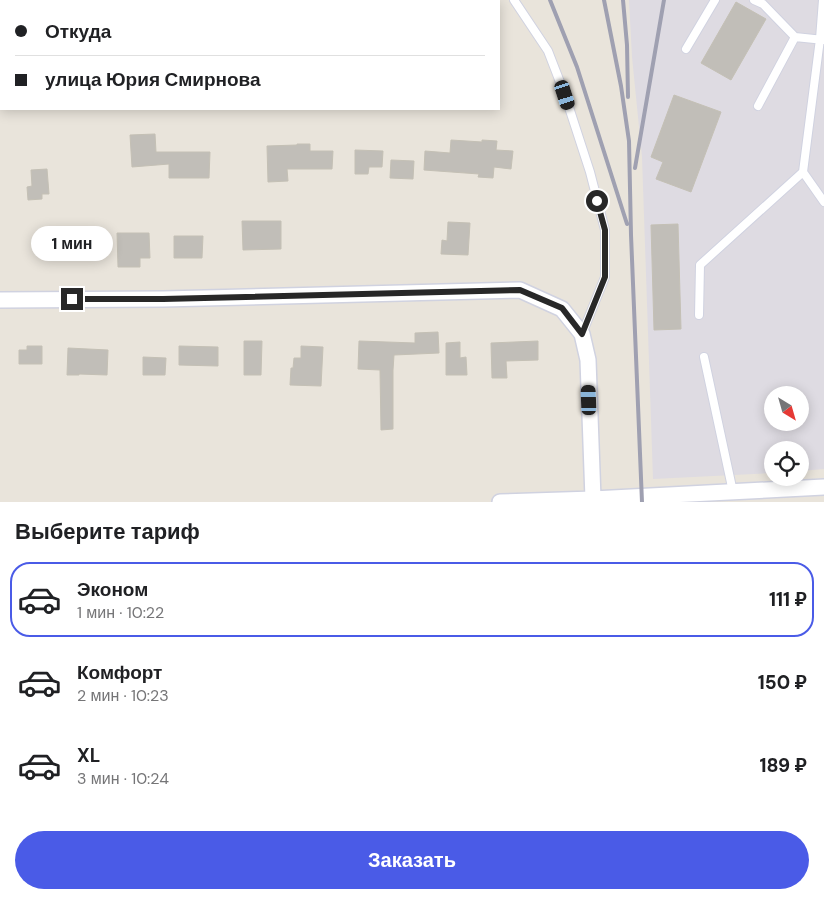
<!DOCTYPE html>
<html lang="ru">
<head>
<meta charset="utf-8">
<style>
  :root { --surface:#fff; --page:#f2f2f2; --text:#202124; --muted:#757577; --line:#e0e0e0; --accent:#4a5be7 }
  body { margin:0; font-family:"DM Sans",sans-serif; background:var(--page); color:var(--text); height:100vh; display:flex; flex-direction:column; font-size:19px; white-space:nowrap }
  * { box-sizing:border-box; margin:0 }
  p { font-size:16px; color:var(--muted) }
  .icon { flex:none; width:28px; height:28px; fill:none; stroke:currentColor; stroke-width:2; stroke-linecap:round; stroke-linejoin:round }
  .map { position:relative; height:502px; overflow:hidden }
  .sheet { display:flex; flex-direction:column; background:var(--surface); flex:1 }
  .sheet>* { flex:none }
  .guide { position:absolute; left:0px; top:0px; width:500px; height:110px; box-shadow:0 2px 12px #0003; display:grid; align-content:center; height:110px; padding:0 15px; background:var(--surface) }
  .needle { width:32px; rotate:143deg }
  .buttons { position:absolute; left:764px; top:386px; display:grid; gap:10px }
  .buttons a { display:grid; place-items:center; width:45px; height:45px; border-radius:50%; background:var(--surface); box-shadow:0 2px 12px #0003; font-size:25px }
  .end { position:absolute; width:22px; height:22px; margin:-11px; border:6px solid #282828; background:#fff; box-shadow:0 0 0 2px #fff }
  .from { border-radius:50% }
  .bubble { position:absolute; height:35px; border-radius:18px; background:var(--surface); box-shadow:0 2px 12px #0003; font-size:16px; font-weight:800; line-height:35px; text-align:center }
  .car { position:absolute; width:15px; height:30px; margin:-15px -8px; border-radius:6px; box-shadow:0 0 4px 1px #0007; background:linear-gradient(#222 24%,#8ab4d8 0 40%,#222 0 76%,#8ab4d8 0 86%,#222 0) }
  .guide b { display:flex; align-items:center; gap:18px; height:48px; font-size:19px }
  .guide b+b { border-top:1px solid var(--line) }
  .guide i { width:12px; height:12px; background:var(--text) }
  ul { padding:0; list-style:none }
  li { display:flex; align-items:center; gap:15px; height:75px; margin:0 10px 8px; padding:0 5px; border:2px solid transparent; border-radius:20px }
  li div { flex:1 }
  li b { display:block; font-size:19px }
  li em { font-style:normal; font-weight:800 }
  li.current { border-color:var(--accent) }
  li>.icon { width:45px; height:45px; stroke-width:1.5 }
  h2 { padding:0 15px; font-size:22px; line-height:60px }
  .action { display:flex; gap:10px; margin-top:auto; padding:10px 15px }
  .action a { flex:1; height:58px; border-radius:30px; background:var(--accent); color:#fff; font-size:20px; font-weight:800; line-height:58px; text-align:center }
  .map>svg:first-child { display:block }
  .industrial { fill:#dedbe2; fill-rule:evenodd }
  .building { fill:#c1beb8; stroke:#c4c0b5 }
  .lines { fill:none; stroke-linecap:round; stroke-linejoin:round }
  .lane-casing { stroke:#d0d2e0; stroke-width:10 }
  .street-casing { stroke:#d0d2e0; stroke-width:18 }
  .lane { stroke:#fff; stroke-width:8 }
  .street { stroke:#fff; stroke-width:15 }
  .rail { stroke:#9fa0b1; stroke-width:4 }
  .route { stroke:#282828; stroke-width:6 }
</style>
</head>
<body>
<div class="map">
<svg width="824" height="502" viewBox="0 0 824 502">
  <rect width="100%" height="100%" fill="#e9e4db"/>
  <path class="industrial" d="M 0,0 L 471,0 L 471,1 L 1,1 L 1,90 L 0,89 Z
    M 629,0 L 824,0 L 824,469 L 800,471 L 800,450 L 772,450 L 772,473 L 653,479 L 642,157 L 632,57 ZM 772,395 L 800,395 L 800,422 L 772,422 Z"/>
  <path class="building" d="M 736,2 L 766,19 L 731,80 L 701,63 Z
    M 674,95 L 721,112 L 691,192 L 656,179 L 663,162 L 651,157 Z
    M 155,134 L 156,152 L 210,152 L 209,178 L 169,178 L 169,164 L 132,167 L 130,135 Z
    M 451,140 L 482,142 L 482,140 L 497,141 L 496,150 L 513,151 L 511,169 L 494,167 L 493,178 L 478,177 L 479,174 L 424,170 L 425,151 L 450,153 Z
    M 297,144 L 310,144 L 310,151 L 333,151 L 332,169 L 287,169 L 288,181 L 268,182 L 267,146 L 297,145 Z
    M 355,150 L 383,151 L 382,167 L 369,167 L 368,174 L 355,174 Z
    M 391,160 L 414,161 L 413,179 L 390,178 Z
    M 47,169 L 49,194 L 42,194 L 42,199 L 28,200 L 27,187 L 32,186 L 31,170 Z
    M 242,221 L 281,221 L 281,249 L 243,250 Z
    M 448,222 L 470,223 L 468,255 L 441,254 L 442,240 L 447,241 Z
    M 678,224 L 681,329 L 654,330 L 651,225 Z
    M 117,233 L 149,233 L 150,258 L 140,258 L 140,267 L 118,267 Z
    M 174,236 L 203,236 L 202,258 L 174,258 Z
    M 438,332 L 439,353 L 394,355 L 393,370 L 393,429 L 381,430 L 380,370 L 358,369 L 359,341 L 415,343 L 415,333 Z
    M 244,341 L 262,341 L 261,375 L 244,375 Z
    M 538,341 L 538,360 L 506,361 L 507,378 L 492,378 L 491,343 Z
    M 460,342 L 460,358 L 466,357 L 467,375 L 446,375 L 446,343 Z
    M 27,346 L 42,346 L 42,364 L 19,364 L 19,350 L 27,350 Z
    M 179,346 L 218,347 L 218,366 L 179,365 Z
    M 301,346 L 323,347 L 321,386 L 290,385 L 291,368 L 293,368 L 294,358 L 301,358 Z
    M 68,348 L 108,350 L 107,375 L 79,374 L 79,375 L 67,375 Z
    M 143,357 L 166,358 L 165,375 L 143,375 Z"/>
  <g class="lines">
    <defs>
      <path id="lane" d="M 514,0 L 548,51 L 565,95 L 590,172 L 605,230 L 605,277 L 582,334
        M 754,0 L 763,4 L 795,37 L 824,40
        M 686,49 L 715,0
        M 758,106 L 795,37
        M 803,172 L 824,202
        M 699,315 L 700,265 L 803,172 L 820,39 L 823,0
        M 704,357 L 733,492"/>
      <path id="street" d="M 0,300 L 163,299 L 520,290 L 562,309 L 582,334 L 588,360 L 593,499
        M 500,502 L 593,499 L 824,487"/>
    </defs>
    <use href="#lane" class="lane-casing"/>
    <use href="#street" class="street-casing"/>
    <use href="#lane" class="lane"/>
    <use href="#street" class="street"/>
    <path class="rail" d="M 550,0 L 577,67 L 627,224
      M 604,0 L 621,86 L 629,141 L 631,235 L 642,502
      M 623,0 L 627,45 L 628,97
      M 635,168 L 664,0"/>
  </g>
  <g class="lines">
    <path class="route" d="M 72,299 L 163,299 L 520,290 L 562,308 L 582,334 L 605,277 L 605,230 L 597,201"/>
  </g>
</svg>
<div class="buttons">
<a><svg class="needle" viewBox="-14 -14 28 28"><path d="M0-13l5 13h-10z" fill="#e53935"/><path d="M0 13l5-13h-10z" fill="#757577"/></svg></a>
<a><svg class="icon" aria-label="locate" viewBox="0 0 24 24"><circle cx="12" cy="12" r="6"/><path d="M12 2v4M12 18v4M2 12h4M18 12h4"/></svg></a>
</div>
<i class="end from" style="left:597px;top:201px"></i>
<i class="end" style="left:72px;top:299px"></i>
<div class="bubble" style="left:31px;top:226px;width:82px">1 мин</div>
<i class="car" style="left:565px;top:95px;rotate:162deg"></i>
<i class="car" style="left:589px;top:400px;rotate:358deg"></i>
<div class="guide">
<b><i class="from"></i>Откуда</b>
<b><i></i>улица Юрия Смирнова</b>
</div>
</div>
<section class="sheet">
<h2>Выберите тариф</h2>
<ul>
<li class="current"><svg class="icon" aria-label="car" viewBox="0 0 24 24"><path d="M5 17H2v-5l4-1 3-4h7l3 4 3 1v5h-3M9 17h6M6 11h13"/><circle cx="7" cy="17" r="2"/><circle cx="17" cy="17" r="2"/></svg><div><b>Эконом</b><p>1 мин · 10:22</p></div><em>111 ₽</em></li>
<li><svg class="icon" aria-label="car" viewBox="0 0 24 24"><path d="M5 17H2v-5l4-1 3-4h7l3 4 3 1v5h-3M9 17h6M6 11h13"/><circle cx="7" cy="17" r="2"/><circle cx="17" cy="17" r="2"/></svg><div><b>Комфорт</b><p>2 мин · 10:23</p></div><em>150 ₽</em></li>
<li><svg class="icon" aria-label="car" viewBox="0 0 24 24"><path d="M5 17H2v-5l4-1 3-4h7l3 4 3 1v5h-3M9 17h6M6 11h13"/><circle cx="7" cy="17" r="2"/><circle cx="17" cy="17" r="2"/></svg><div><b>XL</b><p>3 мин · 10:24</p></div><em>189 ₽</em></li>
</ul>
<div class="action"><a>Заказать</a></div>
</section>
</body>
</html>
